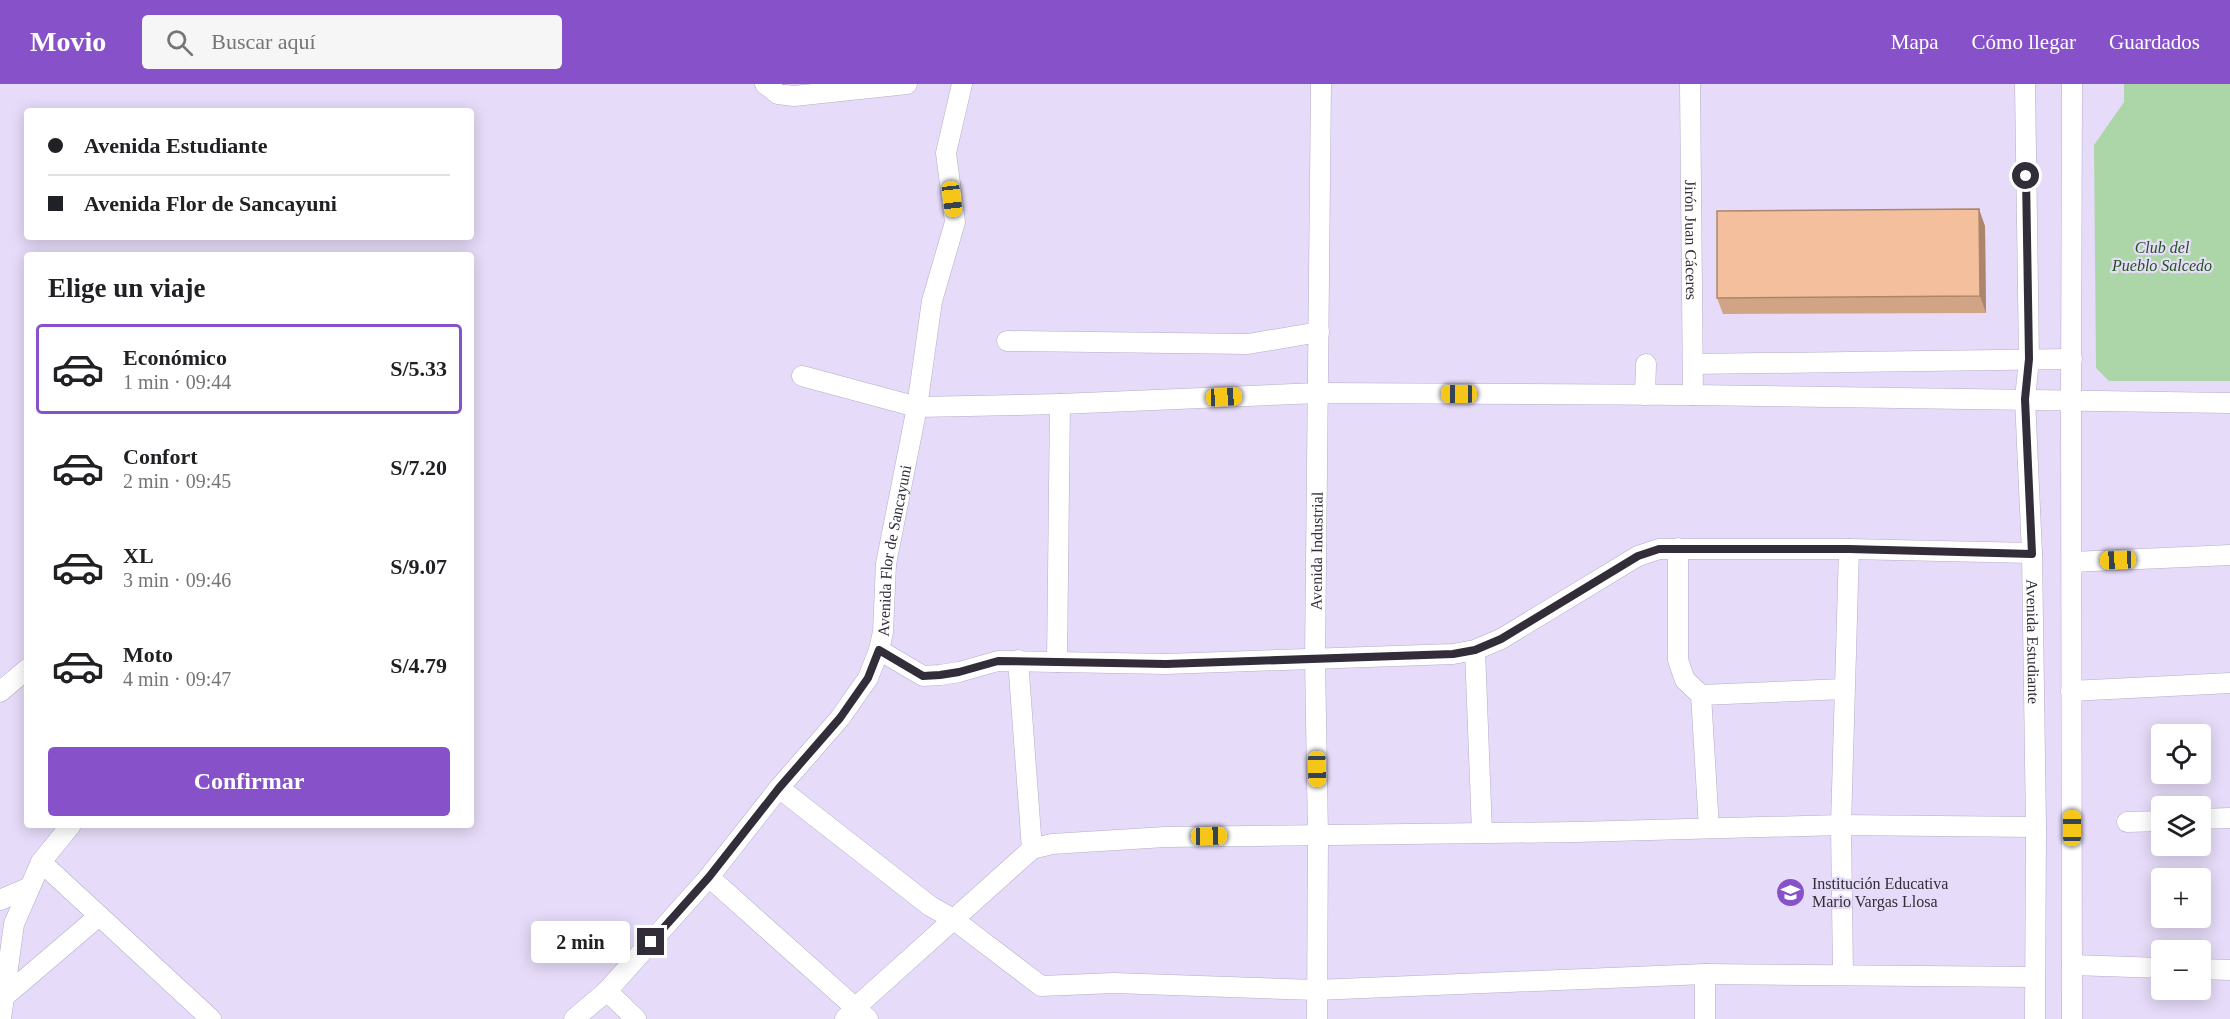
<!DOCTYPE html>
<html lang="es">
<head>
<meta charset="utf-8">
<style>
  :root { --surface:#fff; --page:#f6f6f6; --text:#202124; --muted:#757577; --line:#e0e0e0; --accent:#8752c9 }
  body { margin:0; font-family:"Times New Roman",serif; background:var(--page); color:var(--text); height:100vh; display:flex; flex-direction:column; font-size:22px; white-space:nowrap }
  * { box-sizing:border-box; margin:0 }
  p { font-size:20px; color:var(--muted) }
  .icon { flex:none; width:33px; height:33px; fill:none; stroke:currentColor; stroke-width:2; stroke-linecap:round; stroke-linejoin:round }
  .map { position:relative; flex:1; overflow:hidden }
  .panel { position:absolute; left:24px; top:168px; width:450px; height:576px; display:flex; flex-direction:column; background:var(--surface); border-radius:6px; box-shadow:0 3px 15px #0003 }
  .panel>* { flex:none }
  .banner { position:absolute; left:24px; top:24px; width:450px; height:132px; border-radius:6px; box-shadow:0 3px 15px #0003; display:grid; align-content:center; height:132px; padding:0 24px; background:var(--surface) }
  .controls { position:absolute; left:2151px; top:640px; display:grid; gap:12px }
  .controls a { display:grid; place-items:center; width:60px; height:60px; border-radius:6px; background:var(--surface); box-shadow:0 3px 15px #0003; font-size:30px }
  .end { position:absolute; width:27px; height:27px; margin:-14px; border:8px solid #322d38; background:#fff; box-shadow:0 0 0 3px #fff }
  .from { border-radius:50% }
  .bubble { position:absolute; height:42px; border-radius:6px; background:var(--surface); box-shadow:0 3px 15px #0003; font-size:20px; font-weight:800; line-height:42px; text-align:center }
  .car { position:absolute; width:18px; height:36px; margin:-18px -9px; border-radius:8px; box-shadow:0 0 4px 2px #0007; background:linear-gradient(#f5c518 24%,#345 0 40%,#f5c518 0 76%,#345 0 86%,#f5c518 0) }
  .banner b { display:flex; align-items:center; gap:21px; height:57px; font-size:22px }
  .banner b+b { border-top:2px solid var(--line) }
  .banner i { width:15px; height:15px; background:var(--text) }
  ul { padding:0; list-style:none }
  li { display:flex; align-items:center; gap:18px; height:90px; margin:0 12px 9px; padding:0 12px; border:3px solid transparent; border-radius:6px }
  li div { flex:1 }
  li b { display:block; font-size:22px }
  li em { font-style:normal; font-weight:800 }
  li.active { border-color:var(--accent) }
  li>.icon { width:54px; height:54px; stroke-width:1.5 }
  h2 { padding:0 24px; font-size:27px; line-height:72px }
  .primary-button { display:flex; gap:12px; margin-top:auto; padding:12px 24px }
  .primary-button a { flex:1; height:69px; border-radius:6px; background:var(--accent); color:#fff; font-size:24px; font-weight:800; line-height:69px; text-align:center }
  header { display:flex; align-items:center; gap:36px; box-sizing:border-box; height:84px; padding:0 30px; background:var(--accent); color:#fff }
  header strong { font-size:28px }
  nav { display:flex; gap:33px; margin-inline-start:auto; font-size:21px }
  .search { width:420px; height:54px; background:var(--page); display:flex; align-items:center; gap:15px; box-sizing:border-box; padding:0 21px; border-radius:6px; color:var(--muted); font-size:22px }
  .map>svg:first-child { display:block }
  .green { fill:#add6a8 }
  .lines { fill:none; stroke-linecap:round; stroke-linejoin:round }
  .minor-casing { stroke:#b6acc7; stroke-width:21 }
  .minor { stroke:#fff; stroke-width:20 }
  .wall { fill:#d2a486 }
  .shaded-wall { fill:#ab866d }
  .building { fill:#f4bf9c; stroke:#ab866d; stroke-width:1.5 }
  .route { stroke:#322d38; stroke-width:8 }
  .labels { text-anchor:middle; stroke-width:4.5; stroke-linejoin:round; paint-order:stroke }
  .street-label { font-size:16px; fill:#322d38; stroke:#e6dbf8 }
  .park-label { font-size:16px; font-style:italic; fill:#1e5519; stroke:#e6dbf8 }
  .poi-label { font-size:16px; fill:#322d38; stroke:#e6dbf8; text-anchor:start }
</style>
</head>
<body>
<header>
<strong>Movio</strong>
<div class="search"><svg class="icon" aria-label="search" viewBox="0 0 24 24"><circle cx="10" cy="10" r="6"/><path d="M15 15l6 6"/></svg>Buscar aquí</div>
<nav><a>Mapa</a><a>Cómo llegar</a><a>Guardados</a></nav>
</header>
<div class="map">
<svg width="2230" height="935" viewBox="0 0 2230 935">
  <rect width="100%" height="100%" fill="#e6dbf8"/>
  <path class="green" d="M 2124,0 L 2230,0 L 2230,297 L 2109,297 L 2096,284 L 2094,61 L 2124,18 Z"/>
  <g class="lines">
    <defs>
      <g id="minor">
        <path d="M 765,0 L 778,10 L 794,12 L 907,0"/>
        <path id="s1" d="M 1690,0 L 1693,311"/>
        <path id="s2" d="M 2025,0 L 2029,275 L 2025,315 L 2032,469 L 2036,743 L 2035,935"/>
        <path d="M 1007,257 L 1248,260 L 1319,248"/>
        <path d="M 1693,280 L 2072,275"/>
        <path d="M 802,292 L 917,323 L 1060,320 L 1318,309 L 1693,311 L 2230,319"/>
        <path d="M 1645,311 L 1646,280"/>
        <path d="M 1678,464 L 1678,576 L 1685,596 L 1701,611 L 1844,605"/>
        <path d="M 2072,478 L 2230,471"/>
        <path d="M 879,566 L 923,592 L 940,591 L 959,588 L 998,577 L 1166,580 L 1453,570 L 1475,566 L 1501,555 L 1638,472 L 1659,465 L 1849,465 L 2032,469"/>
        <path d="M 1475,566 L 1482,748"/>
        <path d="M 1018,576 L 1032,765"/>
        <path d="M 1057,578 L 1060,320"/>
        <path d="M 2071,607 L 2230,599"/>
        <path d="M 0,608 L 27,585"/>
        <path d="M 1701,611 L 1709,744"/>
        <path d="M 779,704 L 930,822 L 953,835 L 1041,902 L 1114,899 L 1316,906 L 1705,890 L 2035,893"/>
        <path d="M 2200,735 L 2230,734"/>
        <path d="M 2127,738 L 2162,737"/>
        <path d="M 41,778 L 211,935"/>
        <path d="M 709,793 L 868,935"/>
        <path d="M 0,816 L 28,804"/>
        <path d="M 2072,881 L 2162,884"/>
        <path d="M 2200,885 L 2230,886"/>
        <path d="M 1843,891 L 1841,741 L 1849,465"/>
        <path d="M 607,907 L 636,935"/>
        <path d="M 4,913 L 99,832"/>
        <path d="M 1,935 L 14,840 L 41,778 L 71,741"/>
        <path id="s3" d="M 574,935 L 607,907 L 709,793 L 779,704 L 840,634 L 868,594 L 879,566 L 883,548 L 886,480 L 917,323 L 932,217 L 955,138 L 946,69 L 962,0"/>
        <path d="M 845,935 L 856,923 L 1032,765 L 1052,760 L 1165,753 L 1576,748 L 1841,741 L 2036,743"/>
        <path id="s4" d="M 1317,935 L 1318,751 L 1315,576 L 1321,0"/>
        <path d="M 1705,935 L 1705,890"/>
        <path d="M 2072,935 L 2071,317 L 2072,0"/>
      </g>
    </defs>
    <use href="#minor" class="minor-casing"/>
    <use href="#minor" class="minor"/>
  </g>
  <path class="wall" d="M 1985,142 L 1986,229 L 1723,230 L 1717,214 Z"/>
  <path class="shaded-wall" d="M 1979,125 L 1985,142 L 1986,229 L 1980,212 Z"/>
  <path class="building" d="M 1979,125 L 1980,212 L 1717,214 L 1717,127 Z"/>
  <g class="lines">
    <path class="route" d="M 651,858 L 709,793 L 779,704 L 840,634 L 868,594 L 879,566 L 923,592 L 940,591 L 959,588 L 998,577 L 1166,580 L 1453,570 L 1475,566 L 1501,555 L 1638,472 L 1659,465 L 1849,465 L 2032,470 L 2025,315 L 2029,275 L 2026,92"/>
  </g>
  <defs>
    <symbol id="school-disc" viewBox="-11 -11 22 22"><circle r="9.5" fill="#8752c9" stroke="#e6dbf8"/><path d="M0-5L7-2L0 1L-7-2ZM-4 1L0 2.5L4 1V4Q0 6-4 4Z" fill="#fff"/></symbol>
  </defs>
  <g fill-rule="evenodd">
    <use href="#school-disc" x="1774" y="792" width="33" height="33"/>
  </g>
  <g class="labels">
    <g class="street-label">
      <text dy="6" stroke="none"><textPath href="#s1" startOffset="156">Jirón Juan Cáceres</textPath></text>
      <text dy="6" stroke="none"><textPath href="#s3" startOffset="582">Avenida Flor de Sancayuni</textPath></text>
      <text dy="6" stroke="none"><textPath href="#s4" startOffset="468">Avenida Industrial</textPath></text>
      <text dy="6" stroke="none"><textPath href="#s2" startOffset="558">Avenida Estudiante</textPath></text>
    </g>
    <g class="park-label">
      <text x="2162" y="169">Club del<tspan x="2162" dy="18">Pueblo Salcedo</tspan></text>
    </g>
    <g class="poi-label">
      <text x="1812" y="805">Institución Educativa<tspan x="1812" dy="18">Mario Vargas Llosa</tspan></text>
    </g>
  </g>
</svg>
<div class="controls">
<a><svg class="icon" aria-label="locate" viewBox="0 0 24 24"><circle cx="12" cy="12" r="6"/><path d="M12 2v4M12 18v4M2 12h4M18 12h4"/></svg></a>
<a><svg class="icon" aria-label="layers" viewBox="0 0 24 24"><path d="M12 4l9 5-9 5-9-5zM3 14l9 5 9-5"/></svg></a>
<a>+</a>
<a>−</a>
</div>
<i class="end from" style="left:2026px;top:92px"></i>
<i class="end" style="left:651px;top:858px"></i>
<div class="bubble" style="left:531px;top:837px;width:99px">2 min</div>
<i class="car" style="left:952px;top:115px;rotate:173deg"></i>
<i class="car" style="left:1459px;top:310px;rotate:270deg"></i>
<i class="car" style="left:1224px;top:313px;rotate:87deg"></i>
<i class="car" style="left:2118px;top:476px;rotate:268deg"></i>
<i class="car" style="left:1317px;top:685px;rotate:179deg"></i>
<i class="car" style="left:2072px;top:744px;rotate:0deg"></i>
<i class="car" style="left:1209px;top:752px;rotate:89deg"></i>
<div class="banner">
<b><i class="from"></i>Avenida Estudiante</b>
<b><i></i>Avenida Flor de Sancayuni</b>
</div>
<section class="panel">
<h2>Elige un viaje</h2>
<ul>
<li class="active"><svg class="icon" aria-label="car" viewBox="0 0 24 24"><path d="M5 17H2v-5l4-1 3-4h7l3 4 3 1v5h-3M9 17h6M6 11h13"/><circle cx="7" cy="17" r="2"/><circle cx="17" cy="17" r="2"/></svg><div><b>Económico</b><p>1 min · 09:44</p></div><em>S/5.33</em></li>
<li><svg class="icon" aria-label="car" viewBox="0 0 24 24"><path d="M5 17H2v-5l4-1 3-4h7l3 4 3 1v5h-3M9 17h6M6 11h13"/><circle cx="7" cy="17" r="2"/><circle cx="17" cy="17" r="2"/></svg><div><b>Confort</b><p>2 min · 09:45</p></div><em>S/7.20</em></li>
<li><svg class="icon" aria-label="car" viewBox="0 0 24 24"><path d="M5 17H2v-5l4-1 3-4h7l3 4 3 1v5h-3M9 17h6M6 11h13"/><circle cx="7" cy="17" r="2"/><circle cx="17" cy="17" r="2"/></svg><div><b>XL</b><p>3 min · 09:46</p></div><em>S/9.07</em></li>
<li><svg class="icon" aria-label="car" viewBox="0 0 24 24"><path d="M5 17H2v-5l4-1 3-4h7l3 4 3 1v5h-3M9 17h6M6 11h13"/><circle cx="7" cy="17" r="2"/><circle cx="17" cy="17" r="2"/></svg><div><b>Moto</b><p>4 min · 09:47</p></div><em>S/4.79</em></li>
</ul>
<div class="primary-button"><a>Confirmar</a></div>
</section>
</div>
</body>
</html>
